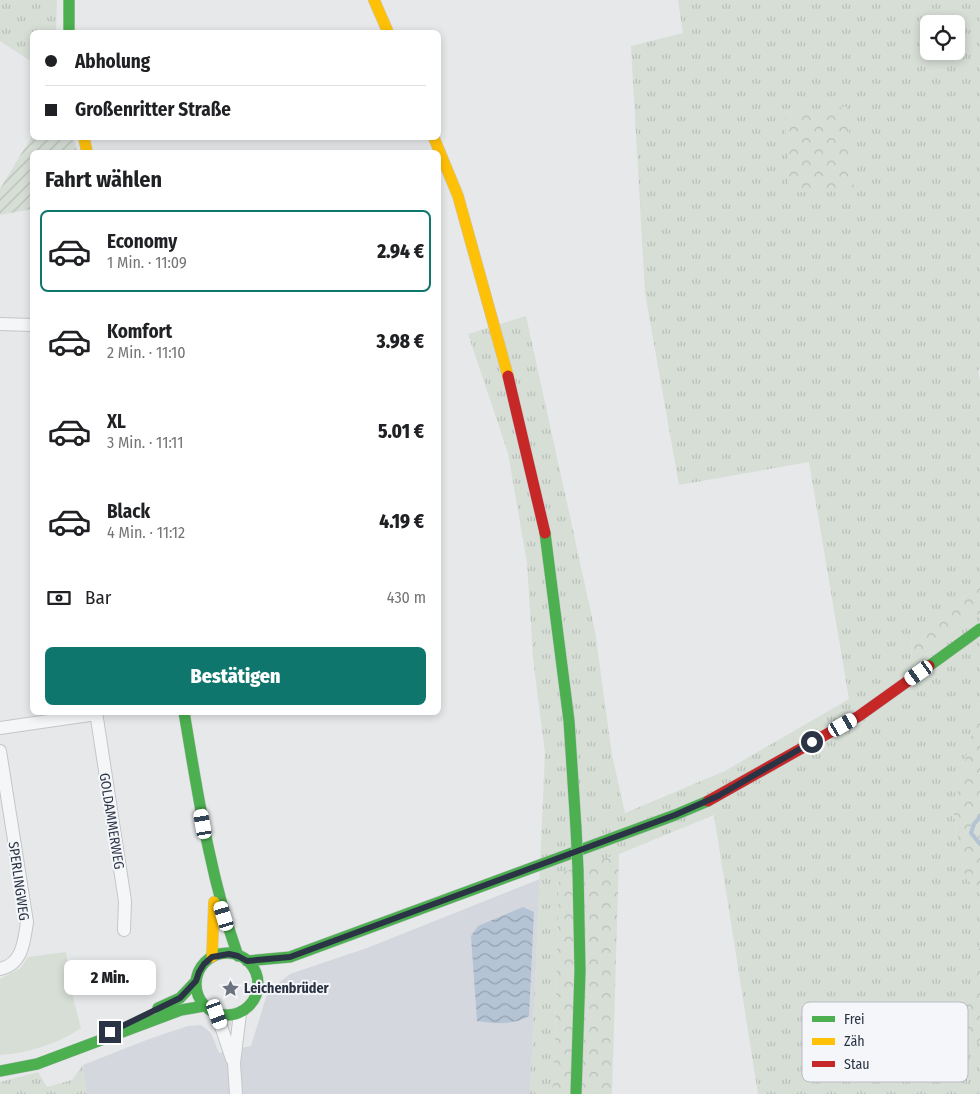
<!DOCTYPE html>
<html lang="de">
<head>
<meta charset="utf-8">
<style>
  :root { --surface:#fff; --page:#f6f6f6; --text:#202124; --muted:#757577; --line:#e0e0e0; --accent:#0f766e }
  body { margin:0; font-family:"Fira Sans Condensed",sans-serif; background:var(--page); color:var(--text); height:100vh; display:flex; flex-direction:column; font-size:19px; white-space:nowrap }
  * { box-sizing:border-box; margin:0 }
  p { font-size:16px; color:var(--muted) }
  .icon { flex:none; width:28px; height:28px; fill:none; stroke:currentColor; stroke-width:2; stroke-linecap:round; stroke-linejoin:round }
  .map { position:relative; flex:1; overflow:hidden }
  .panel { position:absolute; left:30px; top:150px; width:411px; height:565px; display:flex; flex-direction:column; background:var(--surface); border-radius:8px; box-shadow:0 2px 8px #0003 }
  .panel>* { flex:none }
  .top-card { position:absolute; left:30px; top:30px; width:411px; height:110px; border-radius:8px; box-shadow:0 2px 8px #0003; display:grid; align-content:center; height:110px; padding:0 15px; background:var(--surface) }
  .controls { position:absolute; left:920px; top:15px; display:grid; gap:10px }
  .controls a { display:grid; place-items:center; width:45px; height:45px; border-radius:8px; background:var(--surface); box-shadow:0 2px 8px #0003; font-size:25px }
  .end { position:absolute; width:22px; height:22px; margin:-11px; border:6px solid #2b3445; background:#fff; box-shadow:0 0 0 2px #fff }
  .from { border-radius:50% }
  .bubble { position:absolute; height:35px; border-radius:8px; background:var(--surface); box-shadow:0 2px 8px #0003; font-size:16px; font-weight:800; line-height:35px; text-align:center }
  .car { position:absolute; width:15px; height:30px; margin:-15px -8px; border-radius:6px; box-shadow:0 0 4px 1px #0007; background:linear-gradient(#fff 24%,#345 0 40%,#fff 0 76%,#345 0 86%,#fff 0) }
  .top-card b { display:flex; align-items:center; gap:18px; height:48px; font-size:19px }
  .top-card b+b { border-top:1px solid var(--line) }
  .top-card i { width:12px; height:12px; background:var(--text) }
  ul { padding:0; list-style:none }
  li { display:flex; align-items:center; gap:15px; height:82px; margin:0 10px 8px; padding:0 5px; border:2px solid transparent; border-radius:8px }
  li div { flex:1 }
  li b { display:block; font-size:19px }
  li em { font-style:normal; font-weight:800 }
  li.active { border-color:var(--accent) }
  li>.icon { width:45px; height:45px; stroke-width:1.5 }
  h2 { padding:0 15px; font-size:22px; line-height:60px }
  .pay { display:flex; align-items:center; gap:12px; height:55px; padding:0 15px; font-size:19px }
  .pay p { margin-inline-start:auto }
  .cta { display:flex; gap:10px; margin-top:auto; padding:10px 15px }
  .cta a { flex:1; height:58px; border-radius:8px; background:var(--accent); color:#fff; font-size:20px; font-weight:800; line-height:58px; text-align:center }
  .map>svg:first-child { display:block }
  .built { fill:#d4d7dd }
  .grass { fill:url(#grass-tufts); fill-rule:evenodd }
  .forest { fill:url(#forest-crowns) }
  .park { fill:#d6ded6 }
  .garden { fill:url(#garden-furrows) }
  .water { fill:url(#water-waves) }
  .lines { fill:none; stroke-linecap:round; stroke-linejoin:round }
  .stream { stroke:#b4c4d5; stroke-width:4 }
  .street-casing { stroke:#c4c6c8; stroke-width:14 }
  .fast-casing { stroke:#c4c6c8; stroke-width:12 }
  .slow-casing { stroke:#c4c6c8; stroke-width:12 }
  .jam-casing { stroke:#c4c6c8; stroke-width:12 }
  .street { stroke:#f5f6f7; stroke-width:12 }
  .fast { stroke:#4caf50; stroke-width:11 }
  .slow { stroke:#ffc107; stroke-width:11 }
  .jam { stroke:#c62828; stroke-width:11 }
  .fast-bridge-casing { stroke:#c4c6c8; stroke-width:12; stroke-linecap:butt }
  .fast-bridge { stroke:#4caf50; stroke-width:11 }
  .route { stroke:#2b3445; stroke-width:6 }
  .labels { text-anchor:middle; stroke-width:4; stroke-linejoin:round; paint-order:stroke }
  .street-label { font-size:14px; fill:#2b3445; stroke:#f4f6f9 }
  .poi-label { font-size:14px; font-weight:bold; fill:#2b3445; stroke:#f4f6f9; text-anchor:start }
  .key { fill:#f4f6f9; stroke:#b8bcc3; stroke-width:1 }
  .key-label { font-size:14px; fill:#2b3445 }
</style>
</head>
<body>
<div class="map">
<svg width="980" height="1094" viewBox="0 0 980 1094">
  <defs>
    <pattern id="grass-tufts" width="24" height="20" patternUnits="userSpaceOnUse" patternTransform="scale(1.25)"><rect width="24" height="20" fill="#d6ded6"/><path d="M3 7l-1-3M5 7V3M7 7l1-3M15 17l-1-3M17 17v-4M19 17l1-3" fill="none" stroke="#b8bfb9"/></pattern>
    <pattern id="forest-crowns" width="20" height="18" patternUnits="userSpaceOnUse" patternTransform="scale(1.25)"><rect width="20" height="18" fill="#d6ded6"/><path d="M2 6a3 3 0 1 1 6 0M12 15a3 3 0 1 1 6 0" fill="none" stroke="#b8bfb9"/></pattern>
    <pattern id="garden-furrows" width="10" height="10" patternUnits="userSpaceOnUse" patternTransform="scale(1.25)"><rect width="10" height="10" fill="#d6ded6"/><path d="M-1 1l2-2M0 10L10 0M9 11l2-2" fill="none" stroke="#b8bfb9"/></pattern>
    <pattern id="water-waves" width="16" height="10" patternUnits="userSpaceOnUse" patternTransform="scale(1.25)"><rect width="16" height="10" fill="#b4c4d5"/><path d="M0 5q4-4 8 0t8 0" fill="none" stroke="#93a0af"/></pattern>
  </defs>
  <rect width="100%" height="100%" fill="#e6e8ea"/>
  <path class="built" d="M 540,879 L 530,1094 L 86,1094 L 83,1065 L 149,1039 L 188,1026 L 201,1025 L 211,1033 L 219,1053 L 251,1046 L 268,991 L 290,974 L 367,948 Z"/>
  <path class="grass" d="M 0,0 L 57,0 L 56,32 L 32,32 L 32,62 L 0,41 Z
    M 678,0 L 980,0 L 980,368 L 978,371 L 980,380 L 980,586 L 912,633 L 911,660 L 980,613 L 980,702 L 953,809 L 965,878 L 980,889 L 980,938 L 974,998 L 902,1013 L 922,1051 L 980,1042 L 980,1094 L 758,1094 L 714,815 L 619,854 L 559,873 L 555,1048 L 552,1094 L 530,1094 L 545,753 L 533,658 L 527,563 L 508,453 L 468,334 L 526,316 L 595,631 L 612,755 L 625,813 L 725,771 L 849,699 L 809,462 L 679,485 L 645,293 L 631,46 L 683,33 ZM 929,24 L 956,24 L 956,51 L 929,51 Z
    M 83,1065 L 86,1094 L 0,1094 L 0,1082 L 38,1072 L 47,1087 L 72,1080 Z"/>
  <path class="forest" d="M 847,106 L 854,187 L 789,193 L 785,117 Z
    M 980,586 L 980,613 L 911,661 L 912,633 Z
    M 980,702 L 980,889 L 965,878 L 953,809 Z
    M 619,854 L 612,1094 L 552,1094 L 555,1048 L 559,873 Z
    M 980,938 L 980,1042 L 922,1051 L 902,1014 L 974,998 Z"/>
  <path class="park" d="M 66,952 L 74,1002 L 81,1028 C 57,1044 29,1053 0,1055 L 0,979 L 21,968 L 28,957 Z"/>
  <path class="garden" d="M 32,136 L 32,138 L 74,138 L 77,152 L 32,152 L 32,209 L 0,215 L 0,189 Z"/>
  <path class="water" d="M 523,907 L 534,912 L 529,1016 C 514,1025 494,1024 477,1021 L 471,936 L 478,926 Z"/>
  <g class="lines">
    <path class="stream" d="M 980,817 L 974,824 L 971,833 L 980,844"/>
    <defs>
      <path id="street" d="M 0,324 L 32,325
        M 96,712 L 125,901 L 124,930
        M 0,728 L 96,714
        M 0,751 L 27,922 C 24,941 23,964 0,969
        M 217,1014 L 232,1059
        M 236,1094 L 234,1063 L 240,1013"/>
      <path id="fast" d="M 69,0 L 69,32
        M 545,533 L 569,721 L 576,828
        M 929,666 L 980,629
        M 184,712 C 198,795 210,877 238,956
        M196 984a31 31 0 1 1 62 0a31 31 0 1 1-62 0Z
        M 247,961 L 290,957 L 675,815 L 708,801
        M 158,1008 L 180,998 L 196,981
        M 0,1071 L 37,1064 L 181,1010 L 204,1006
        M 576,1094 L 580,971 L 578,870"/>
      <path id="slow" d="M 374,0 L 388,32
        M 84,138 L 87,152
        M 434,138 L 458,196 L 508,376
        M 212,957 L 214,902"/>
      <path id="jam" d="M 508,376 L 545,533
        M 708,801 L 859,716 L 929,666"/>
    </defs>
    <use href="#street" class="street-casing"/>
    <use href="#fast" class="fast-casing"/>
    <use href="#slow" class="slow-casing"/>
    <use href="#jam" class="jam-casing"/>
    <use href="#street" class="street"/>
    <use href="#fast" class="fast"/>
    <use href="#slow" class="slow"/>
    <use href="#jam" class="jam"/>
    <defs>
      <path id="fast-bridge" d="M 576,828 L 578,870"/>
    </defs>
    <use href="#fast-bridge" class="fast-bridge-casing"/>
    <use href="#fast-bridge" class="fast-bridge"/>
  </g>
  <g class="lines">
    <path class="route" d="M 110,1032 L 180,998 L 196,981 L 199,972 L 204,964 L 212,957 L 229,954 L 238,956 L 247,961 L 290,957 L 675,815 L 718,796 L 812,742"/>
  </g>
  <defs>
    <symbol id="sight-bare" viewBox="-9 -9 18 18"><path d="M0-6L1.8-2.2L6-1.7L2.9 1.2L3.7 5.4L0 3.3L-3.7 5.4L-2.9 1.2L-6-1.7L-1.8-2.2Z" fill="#6c737f" stroke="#f4f6f9" stroke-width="2.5" paint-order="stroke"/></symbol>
  </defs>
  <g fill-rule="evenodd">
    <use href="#sight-bare" x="218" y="976" width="25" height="25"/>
  </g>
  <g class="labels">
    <g class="street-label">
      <text transform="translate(112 821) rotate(81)" y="5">GOLDAMMERWEG</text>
      <text transform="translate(19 881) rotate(82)" y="5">SPERLINGWEG</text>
    </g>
    <g class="poi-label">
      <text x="244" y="993">Leichenbrüder</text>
    </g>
  </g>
  <rect x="802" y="1002" width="166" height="80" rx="8" class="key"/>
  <rect x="812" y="1016" width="23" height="6" fill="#4caf50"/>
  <rect x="812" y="1038" width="23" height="7" fill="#ffc107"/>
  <rect x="812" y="1061" width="23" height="6" fill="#c62828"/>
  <g class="key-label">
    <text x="844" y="1024">Frei</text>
    <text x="844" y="1046">Zäh</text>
    <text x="844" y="1069">Stau</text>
  </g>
</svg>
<div class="controls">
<a><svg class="icon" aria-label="locate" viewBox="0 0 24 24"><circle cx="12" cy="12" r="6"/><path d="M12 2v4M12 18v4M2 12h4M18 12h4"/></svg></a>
</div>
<i class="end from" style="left:812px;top:742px"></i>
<i class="end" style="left:110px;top:1032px"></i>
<div class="bubble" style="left:64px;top:960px;width:92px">2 Min.</div>
<i class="car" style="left:919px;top:673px;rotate:235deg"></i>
<i class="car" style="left:843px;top:725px;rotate:60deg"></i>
<i class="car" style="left:203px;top:824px;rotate:350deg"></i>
<i class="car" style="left:224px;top:916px;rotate:343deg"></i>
<i class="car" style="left:217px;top:1014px;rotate:160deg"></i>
<div class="top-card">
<b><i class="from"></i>Abholung</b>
<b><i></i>Großenritter Straße</b>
</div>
<section class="panel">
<h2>Fahrt wählen</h2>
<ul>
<li class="active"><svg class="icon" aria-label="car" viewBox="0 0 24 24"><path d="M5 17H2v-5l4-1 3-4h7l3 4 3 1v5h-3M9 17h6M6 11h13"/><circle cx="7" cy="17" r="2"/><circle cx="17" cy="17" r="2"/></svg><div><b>Economy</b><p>1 Min. · 11:09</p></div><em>2.94 €</em></li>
<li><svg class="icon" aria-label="car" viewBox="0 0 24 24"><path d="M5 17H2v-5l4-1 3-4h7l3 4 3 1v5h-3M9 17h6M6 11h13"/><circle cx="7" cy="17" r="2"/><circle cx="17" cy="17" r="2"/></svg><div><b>Komfort</b><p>2 Min. · 11:10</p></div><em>3.98 €</em></li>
<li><svg class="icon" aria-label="car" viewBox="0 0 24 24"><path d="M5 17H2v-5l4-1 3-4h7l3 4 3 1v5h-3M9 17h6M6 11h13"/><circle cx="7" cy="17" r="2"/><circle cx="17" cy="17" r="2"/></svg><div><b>XL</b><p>3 Min. · 11:11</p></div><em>5.01 €</em></li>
<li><svg class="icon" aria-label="car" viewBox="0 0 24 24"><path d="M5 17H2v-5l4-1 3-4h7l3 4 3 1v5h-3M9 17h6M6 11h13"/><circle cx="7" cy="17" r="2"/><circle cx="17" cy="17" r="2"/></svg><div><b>Black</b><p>4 Min. · 11:12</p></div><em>4.19 €</em></li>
</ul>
<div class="pay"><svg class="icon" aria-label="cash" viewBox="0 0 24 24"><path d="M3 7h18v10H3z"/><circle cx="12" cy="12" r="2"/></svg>Bar<p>430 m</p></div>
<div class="cta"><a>Bestätigen</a></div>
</section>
</div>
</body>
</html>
